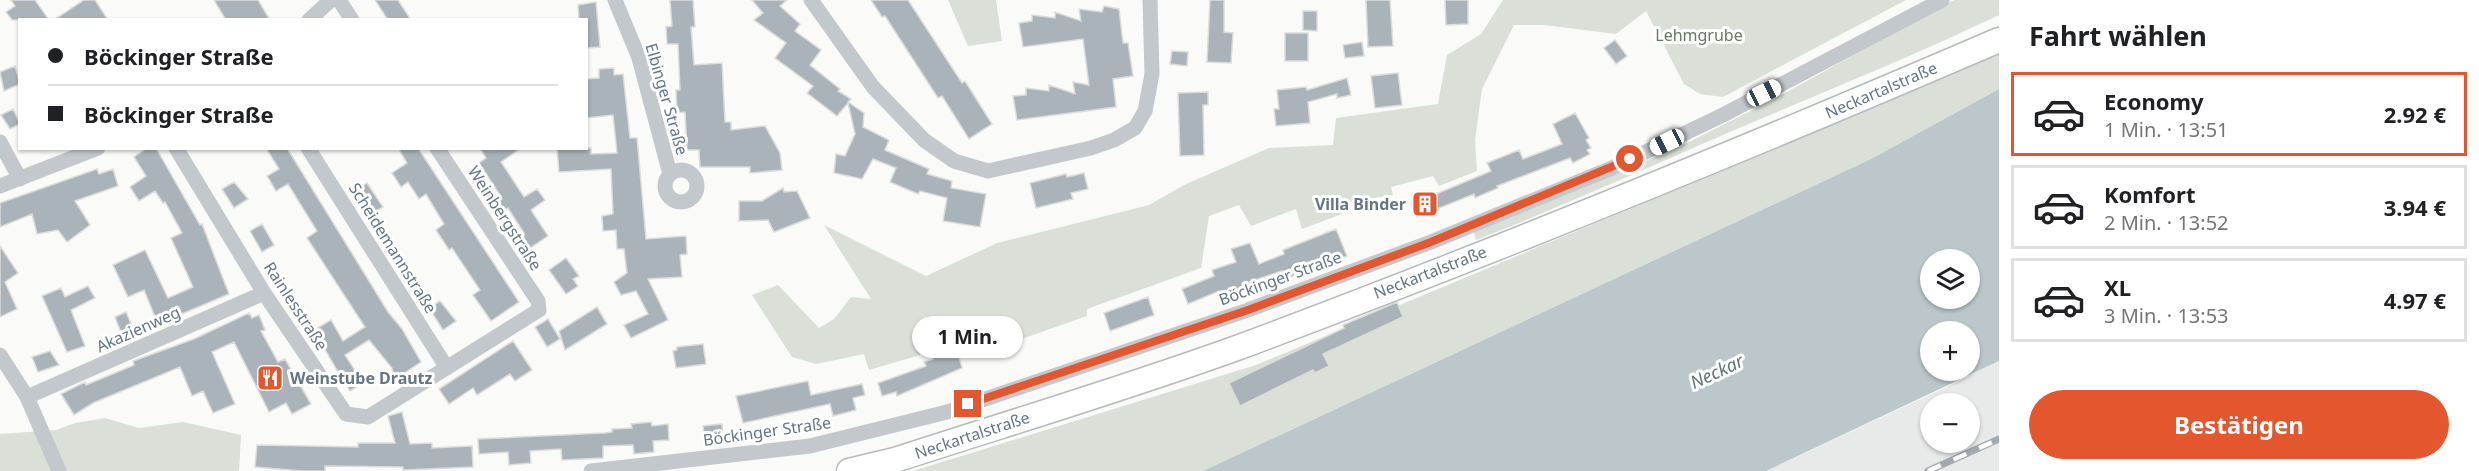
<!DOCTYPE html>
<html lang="de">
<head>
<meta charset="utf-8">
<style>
  :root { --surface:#fff; --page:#f6f6f6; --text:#202124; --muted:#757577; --line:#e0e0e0; --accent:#e4572e }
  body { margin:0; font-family:"Noto Sans",sans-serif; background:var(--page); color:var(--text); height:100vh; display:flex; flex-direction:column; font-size:22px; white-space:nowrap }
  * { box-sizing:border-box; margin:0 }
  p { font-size:20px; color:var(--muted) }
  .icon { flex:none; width:33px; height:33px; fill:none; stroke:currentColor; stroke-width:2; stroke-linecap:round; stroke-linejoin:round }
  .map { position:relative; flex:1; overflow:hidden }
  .details { display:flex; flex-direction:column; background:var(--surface); width:480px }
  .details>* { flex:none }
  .top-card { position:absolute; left:18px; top:18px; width:570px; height:132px; border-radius:0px; box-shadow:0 2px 4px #0004; display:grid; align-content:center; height:132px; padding:0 30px; background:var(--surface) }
  .buttons { position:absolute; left:1920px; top:249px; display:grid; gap:12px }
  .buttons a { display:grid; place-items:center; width:60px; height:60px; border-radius:50%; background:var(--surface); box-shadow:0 2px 4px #0004; font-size:30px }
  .end { position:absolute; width:27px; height:27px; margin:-14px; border:8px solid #e4572e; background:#fff; box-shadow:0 0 0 3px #fff }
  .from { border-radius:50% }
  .bubble { position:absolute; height:42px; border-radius:21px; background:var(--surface); box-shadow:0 2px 4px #0004; font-size:20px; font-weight:700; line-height:42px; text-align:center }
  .car { position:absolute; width:18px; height:36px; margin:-18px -9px; border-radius:8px; box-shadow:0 0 4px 2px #0007; background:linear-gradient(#fff 24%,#345 0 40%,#fff 0 76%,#345 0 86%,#fff 0) }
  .top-card b { display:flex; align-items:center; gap:21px; height:57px; font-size:22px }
  .top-card b+b { border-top:2px solid var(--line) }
  .top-card i { width:15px; height:15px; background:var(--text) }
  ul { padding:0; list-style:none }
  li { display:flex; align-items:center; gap:18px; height:84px; margin:0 12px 9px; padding:0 18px; border:3px solid var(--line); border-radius:0px }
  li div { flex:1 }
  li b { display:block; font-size:22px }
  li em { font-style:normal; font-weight:700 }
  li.selected { border-color:var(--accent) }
  li>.icon { width:54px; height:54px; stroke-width:1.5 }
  h2 { padding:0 30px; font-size:27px; line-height:72px }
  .primary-button { display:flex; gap:12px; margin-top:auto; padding:12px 30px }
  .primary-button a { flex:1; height:69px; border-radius:36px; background:var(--accent); color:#fff; font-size:24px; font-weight:700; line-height:69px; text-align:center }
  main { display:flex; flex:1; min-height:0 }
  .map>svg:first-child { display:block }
  .built { fill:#e8e9e9; fill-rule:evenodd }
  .green { fill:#dadfd7 }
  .water { fill:#bbc7cb; fill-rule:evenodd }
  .building { fill:#aab3b9; stroke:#dcdcda; stroke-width:1.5 }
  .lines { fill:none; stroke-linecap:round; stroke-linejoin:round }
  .primary-casing { stroke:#b5babe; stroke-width:27 }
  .street { stroke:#c3c8cc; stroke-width:15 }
  .primary { stroke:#fff; stroke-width:24 }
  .rail-casing { stroke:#a2aab0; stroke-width:7 }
  .rail { stroke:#fff; stroke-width:4.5; stroke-dasharray:14; stroke-linecap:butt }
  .route { stroke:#e4572e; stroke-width:8 }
  .labels { text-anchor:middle; stroke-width:6; stroke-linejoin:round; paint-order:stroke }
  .park-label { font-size:16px; fill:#687a64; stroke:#fff }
  .street-label { font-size:16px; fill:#657683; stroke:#fff }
  .poi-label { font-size:16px; font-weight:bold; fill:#657683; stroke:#fff; text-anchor:end }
  .water-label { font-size:18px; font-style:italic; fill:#60757c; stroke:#fff }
</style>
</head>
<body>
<main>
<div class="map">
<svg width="1999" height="471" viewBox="0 0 1999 471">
  <rect width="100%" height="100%" fill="#fafaf8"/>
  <path class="built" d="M 1999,361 L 1999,471 L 1766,471 L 1938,391 ZM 1930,404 L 1970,404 L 1970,442 L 1930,442 Z"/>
  <path class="green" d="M 948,0 L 996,0 L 1002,41 L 968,46 Z
    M 1503,0 L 1906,0 L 1723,97 L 1700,94 L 1684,84 L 1646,11 L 1616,34 L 1544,25 L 1514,25 L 1482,89 L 1475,140 L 1477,171 L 1439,186 L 1433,176 L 1391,187 L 1393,195 L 1342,203 L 1342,214 L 1302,229 L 1296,209 L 1251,226 L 1239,205 L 1209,216 L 1201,268 L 1087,309 L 1087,316 L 971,357 L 961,335 L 921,347 L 920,355 L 869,370 L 864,354 L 816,364 L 792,357 L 752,295 L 778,285 L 819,328 L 834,319 L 851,297 L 871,299 L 824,225 L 926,276 L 997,243 L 1149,205 L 1184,185 L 1269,148 L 1333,145 L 1336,118 L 1438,104 L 1447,55 L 1481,34 Z
    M 1954,0 L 1999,0 L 1999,15 C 1911,57 1821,93 1732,131 C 1647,168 1563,206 1476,240 L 1474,232 L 1681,146 L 1774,99 Z
    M 1999,49 L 1999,89 L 1871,159 L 1203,471 L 913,471 L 1256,365 L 1953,74 Z
    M 105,418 L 139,428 L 183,422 L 241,435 L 239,471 L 0,471 L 0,434 L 56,430 L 75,423 Z"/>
  <path class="water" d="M 1999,89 L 1999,361 L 1766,471 L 1203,471 L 1871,159 ZM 1930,260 L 1970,260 L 1970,298 L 1930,298 ZM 1930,332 L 1970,332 L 1970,370 L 1930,370 Z"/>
  <path class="building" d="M 11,0 L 35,0 L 49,20 L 12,20 L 6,12 L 15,6 Z
    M 84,0 L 95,0 L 108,20 L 54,20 Z
    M 214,0 L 258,0 L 270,20 L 226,20 Z
    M 375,0 L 398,0 L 411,20 L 388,20 Z
    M 670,0 L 693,0 L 695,27 L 691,27 L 694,65 L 722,63 L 725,122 L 731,122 L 731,130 L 765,126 L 780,153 L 782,170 L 750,173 L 750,167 L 700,167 L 699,150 L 687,150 L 685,112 L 677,113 L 676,90 L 680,90 L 678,44 L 667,44 L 666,27 L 672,26 Z
    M 752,0 L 787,0 L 780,6 L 800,24 L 795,31 L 821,50 L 810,65 L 840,89 L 838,91 L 851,99 L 848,102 L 864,113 L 863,127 L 889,140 L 885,150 L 929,169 L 927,174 L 952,181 L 951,188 L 986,194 L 980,227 L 943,221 L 947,198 L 920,191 L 918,194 L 890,182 L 896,168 L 873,159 L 862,179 L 834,173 L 836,154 L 845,156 L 855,134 L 848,103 L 837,116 L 807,93 L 813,86 L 775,58 L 786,43 L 754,20 L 763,13 Z
    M 871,0 L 908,0 L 962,83 L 965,81 L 992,124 L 969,139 L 942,96 L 938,98 L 885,16 L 882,17 Z
    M 1210,0 L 1224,0 L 1224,32 L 1233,33 L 1231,63 L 1207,62 Z
    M 1366,0 L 1390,0 L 1393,46 L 1368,47 Z
    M 1445,0 L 1468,0 L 1468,24 L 1446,25 Z
    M 596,2 L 600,47 L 586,48 L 586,20 L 579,20 L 578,5 Z
    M 1104,6 L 1119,9 L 1123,43 L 1128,43 L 1133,76 L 1113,79 L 1116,107 L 1017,120 L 1013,96 L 1026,95 L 1026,88 L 1049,91 L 1049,85 L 1075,94 L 1073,82 L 1089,85 L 1083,39 L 1023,47 L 1019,23 L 1032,21 L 1032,15 L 1055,18 L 1055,12 L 1081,21 L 1079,9 L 1102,12 Z
    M 1303,11 L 1317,11 L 1317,31 L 1303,30 Z
    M 1285,33 L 1308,33 L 1308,61 L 1285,61 Z
    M 1615,40 L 1627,56 L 1616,64 L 1604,48 Z
    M 1362,42 L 1364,56 L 1345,58 L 1343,45 Z
    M 1172,51 L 1188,52 L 1187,66 L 1170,64 Z
    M 15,66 L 20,84 L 4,91 L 0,72 Z
    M 614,68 L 614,75 L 623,74 L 630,138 L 637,138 L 646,239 L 686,236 L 687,254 L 680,255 L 682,277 L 648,279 L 668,320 L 631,338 L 624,325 L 648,314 L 636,291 L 621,295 L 614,282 L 627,273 L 624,249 L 617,249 L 616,230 L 603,231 L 602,216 L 613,214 L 611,169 L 559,172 L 557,149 L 591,148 L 591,154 L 617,153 L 613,115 L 586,118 L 586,79 L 599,78 L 599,69 Z
    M 1398,73 L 1402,105 L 1375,108 L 1371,76 Z
    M 1347,78 L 1351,95 L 1337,98 L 1337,94 L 1308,102 L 1310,123 L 1276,126 L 1274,109 L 1279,109 L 1277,90 L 1306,87 L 1307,90 Z
    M 1208,92 L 1208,105 L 1203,105 L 1204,155 L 1180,156 L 1178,93 Z
    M 13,109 L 20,124 L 10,129 L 1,115 Z
    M 1575,113 L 1589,138 L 1586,140 L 1591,148 L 1587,150 L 1590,154 L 1573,163 L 1570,158 L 1497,186 L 1498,188 L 1475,198 L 1474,194 L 1417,217 L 1412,204 L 1491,171 L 1487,163 L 1519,150 L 1523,159 L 1562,144 L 1553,124 Z
    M 147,148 L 156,148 L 200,225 L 202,224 L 229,294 L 158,324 L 144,290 L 128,297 L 113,265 L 145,250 L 168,298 L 193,287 L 171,238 L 182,233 L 165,202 L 163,203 L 155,191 L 139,201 L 130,187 L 146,176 L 134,157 Z
    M 266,148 L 287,148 L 388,312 L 402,329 L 421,362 L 406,372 L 405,375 L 395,378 L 392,368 L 369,340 L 345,355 L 363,383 L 350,391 L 342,379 L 314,330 L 331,320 L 343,341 L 365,327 L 307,238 L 317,231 L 288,184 L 276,191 L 267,176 L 279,169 Z
    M 398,148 L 418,148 L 519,302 L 491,321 L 473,295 L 480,290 L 452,248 L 449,250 L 436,230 L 444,224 L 426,194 L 419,199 L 408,182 L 401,187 L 392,173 L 407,163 Z
    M 480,148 L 521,148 L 501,162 L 524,197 L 537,189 L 545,200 L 531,210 L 548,236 L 527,250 L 518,237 L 524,233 L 508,208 L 500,213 L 492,201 L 500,195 L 479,163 L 486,158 Z
    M 97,169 L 99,174 L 113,169 L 118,186 L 75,201 L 90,225 L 67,242 L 58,230 L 37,234 L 32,214 L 0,227 L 0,203 Z
    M 1084,173 L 1088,189 L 1071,193 L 1073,199 L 1036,208 L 1030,183 L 1066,174 L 1067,177 Z
    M 234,182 L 248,199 L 234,208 L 222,189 Z
    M 367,183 L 383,207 L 367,217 L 355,191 Z
    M 783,188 L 784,192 L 797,191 L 810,218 L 774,232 L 768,220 L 739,221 L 739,201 L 762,201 Z
    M 262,224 L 274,245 L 262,252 L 250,231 Z
    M 1336,229 L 1347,256 L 1286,279 L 1282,271 L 1243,284 L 1242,289 L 1225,295 L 1219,291 L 1188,304 L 1182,289 L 1214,276 L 1212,270 L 1236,262 L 1231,249 L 1250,243 L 1259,264 L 1284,254 L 1283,250 Z
    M 0,246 L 18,273 L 5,282 L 17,309 L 0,317 Z
    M 566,258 L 579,276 L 573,279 L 578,286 L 566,294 L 549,270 Z
    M 88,286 L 95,298 L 71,310 L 85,346 L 67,352 L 42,296 L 61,288 L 65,297 Z
    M 1148,297 L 1154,315 L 1110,331 L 1104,313 Z
    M 440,301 L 456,321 L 443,330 L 429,308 Z
    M 1397,302 L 1403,317 L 1323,354 L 1329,366 L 1315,373 L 1313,370 L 1240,406 L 1229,383 L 1344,328 L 1343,325 Z
    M 597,307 L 607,324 L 565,350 L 559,331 Z
    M 126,312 L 137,338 L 125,343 L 115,317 Z
    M 249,313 L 252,318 L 259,315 L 265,330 L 261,331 L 278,362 L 285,359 L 311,404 L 292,414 L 286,403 L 269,412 L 234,342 L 212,352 L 235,404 L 213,413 L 203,391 L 192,396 L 180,367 L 93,403 L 74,415 L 61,394 L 85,382 L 86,385 L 134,365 L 133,361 L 194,339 Z
    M 548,319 L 560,339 L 547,347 L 535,327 Z
    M 513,341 L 532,370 L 515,381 L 510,374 L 477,395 L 473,388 L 449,404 L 439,389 Z
    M 703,344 L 706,364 L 676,368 L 673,351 L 677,350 L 677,347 Z
    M 956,346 L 962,368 L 897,396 L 896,392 L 882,396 L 878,383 L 926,366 L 924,362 L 933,359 L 931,354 Z
    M 50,351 L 59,365 L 38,372 L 32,357 Z
    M 808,381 L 811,395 L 862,384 L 865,395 L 853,398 L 856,410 L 833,416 L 830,404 L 743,423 L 736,396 Z
    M 402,412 L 410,444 L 432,443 L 432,448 L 472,446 L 473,467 L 403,470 L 403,467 L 325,466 L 325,471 L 302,471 L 255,467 L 257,445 L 358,447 L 358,443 L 395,443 L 388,416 Z
    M 651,422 L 652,426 L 668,424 L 669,440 L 653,441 L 654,452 L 634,454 L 633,445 L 603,446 L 603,458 L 562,460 L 561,449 L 530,451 L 531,463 L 509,465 L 508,452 L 479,454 L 478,439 L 605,433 L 612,432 L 612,429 L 632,428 L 631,424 Z
    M 722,424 L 723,440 L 705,442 L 703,426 Z"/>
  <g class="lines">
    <defs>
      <path id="primary" d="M 849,471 L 895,460 C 1012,422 1130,387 1245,345 C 1499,250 1750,147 1999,40"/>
    </defs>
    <use href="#primary" class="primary-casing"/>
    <path class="street" d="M 339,0 L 352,20
      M 615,0 L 639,58 L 670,174
      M 811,0 L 873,87 L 924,140 L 954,161 L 988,171 L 1091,148 L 1114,140 L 1135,128 L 1145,111 L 1152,74 L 1150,0
      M 309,20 L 331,0
      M 0,142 L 20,179
      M 176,148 L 264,293 L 346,414 L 368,417 L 539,310 L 538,301 L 437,148
      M 308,148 L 447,368
      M665 186a16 16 0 1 1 32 0a16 16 0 1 1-32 0Z
      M 0,186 L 98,148
      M 0,355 L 27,397 L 59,471
      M 27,397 L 264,293
      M 591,471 L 810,446 L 947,412 L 1248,310 L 1431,242 L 1612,168 L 1723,115 L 1942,0"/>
    <use href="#primary" class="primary"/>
    <defs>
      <path id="rail" d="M 1928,471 L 1999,439"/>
    </defs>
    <use href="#rail" class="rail-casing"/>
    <use href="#rail" class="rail"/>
  </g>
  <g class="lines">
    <path class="route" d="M 968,404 L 1248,310 L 1431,242 L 1630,159"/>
  </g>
  <defs>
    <symbol id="building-square" viewBox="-11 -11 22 22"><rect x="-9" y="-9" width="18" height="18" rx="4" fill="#e4572e" stroke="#fff"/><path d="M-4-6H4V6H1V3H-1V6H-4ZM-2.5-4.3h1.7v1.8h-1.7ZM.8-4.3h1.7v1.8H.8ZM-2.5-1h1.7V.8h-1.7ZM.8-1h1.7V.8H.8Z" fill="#fff"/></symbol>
    <symbol id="restaurant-square" viewBox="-11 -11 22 22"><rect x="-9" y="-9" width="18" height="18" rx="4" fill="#e4572e" stroke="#fff"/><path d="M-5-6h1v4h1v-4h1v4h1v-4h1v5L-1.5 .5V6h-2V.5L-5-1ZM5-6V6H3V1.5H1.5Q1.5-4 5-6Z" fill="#fff"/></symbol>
  </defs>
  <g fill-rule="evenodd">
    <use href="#building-square" x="1410" y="189" width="30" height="30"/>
    <use href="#restaurant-square" x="255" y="363" width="30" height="30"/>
  </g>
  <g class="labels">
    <g class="park-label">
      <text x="1699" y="41">Lehmgrube</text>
    </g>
    <g class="street-label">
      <text transform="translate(1881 90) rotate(-23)" y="6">Neckartalstraße</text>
      <text transform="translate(667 99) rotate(74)" y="6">Elbinger Straße</text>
      <text transform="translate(505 218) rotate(57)" y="6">Weinbergstraße</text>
      <text transform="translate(393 248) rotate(58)" y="6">Scheidemannstraße</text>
      <text transform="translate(1430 272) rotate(-21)" y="6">Neckartalstraße</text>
      <text transform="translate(1280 278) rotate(-20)" y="6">Böckinger Straße</text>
      <text transform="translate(296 306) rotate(57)" y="6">Rainlesstraße</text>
      <text transform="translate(138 329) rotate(-24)" y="6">Akazienweg</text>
      <text transform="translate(767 431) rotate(-8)" y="6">Böckinger Straße</text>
      <text transform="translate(972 435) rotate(-18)" y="6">Neckartalstraße</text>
    </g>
    <g class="poi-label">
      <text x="1406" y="210">Villa Binder</text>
      <text x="290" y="384" text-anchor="start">Weinstube Drautz</text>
    </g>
    <g class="water-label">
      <text transform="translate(1717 372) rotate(-25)" y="6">Neckar</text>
    </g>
  </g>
</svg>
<div class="buttons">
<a><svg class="icon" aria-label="layers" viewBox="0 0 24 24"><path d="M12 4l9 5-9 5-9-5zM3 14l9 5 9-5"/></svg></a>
<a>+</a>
<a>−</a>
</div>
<i class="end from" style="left:1630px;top:159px"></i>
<i class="end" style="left:968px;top:404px"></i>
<div class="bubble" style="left:912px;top:316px;width:111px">1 Min.</div>
<i class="car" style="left:1764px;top:93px;rotate:63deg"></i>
<i class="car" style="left:1667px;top:142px;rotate:244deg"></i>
<div class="top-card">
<b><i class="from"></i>Böckinger Straße</b>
<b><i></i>Böckinger Straße</b>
</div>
</div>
<section class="details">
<h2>Fahrt wählen</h2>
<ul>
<li class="selected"><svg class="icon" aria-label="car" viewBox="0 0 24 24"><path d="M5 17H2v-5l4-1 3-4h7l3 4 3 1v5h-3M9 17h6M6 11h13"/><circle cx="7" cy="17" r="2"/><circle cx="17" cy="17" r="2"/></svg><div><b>Economy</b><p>1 Min. · 13:51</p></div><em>2.92 €</em></li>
<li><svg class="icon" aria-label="car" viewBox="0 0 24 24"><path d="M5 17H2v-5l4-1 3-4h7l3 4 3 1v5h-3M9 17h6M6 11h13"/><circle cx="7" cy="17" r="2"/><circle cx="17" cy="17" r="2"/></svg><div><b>Komfort</b><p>2 Min. · 13:52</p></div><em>3.94 €</em></li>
<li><svg class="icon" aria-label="car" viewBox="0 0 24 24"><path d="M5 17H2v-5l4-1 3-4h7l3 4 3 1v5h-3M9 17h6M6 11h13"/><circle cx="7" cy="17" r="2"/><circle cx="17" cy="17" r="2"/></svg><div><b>XL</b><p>3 Min. · 13:53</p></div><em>4.97 €</em></li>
</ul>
<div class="primary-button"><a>Bestätigen</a></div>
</section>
</main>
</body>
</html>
